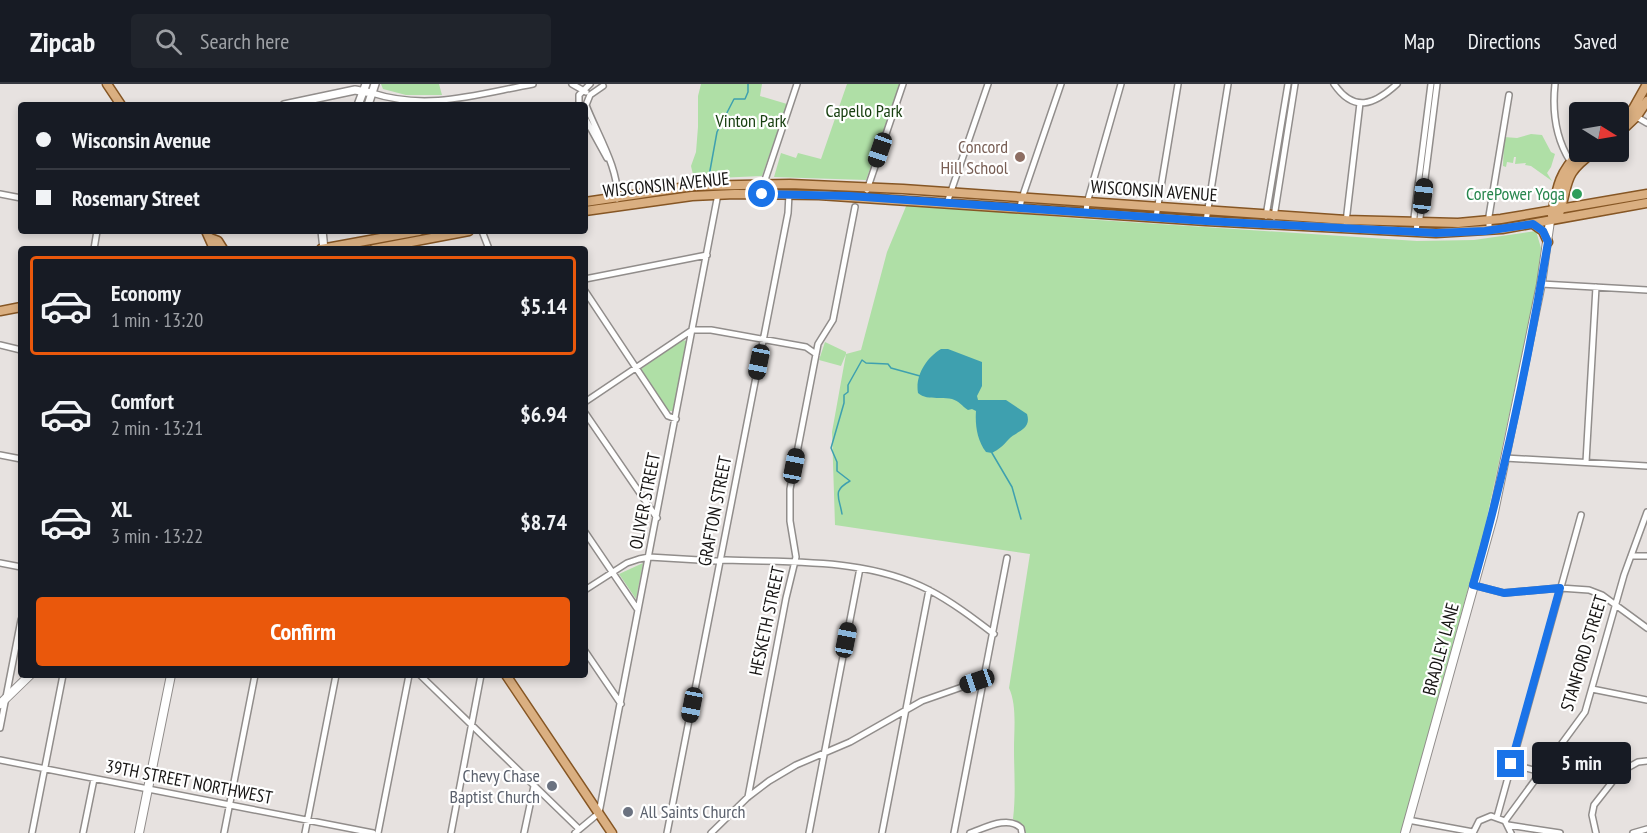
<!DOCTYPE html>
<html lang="en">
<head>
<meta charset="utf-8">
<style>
  :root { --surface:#171b24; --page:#20242c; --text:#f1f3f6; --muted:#9ea1a6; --line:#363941; --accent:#ea580c }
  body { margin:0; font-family:"PT Sans Narrow",sans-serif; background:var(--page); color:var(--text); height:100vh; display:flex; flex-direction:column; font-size:22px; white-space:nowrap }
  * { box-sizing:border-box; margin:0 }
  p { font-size:20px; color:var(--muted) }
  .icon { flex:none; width:33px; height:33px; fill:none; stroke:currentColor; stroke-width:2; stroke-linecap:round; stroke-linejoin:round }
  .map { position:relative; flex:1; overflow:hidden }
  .side { position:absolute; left:18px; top:162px; width:570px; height:432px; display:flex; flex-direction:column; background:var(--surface); border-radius:6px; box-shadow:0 3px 9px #0003 }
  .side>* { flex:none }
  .hud { position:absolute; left:18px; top:18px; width:570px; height:132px; border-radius:6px; box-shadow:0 3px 9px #0003; display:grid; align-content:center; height:132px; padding:0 18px; background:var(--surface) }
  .needle { width:39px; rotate:101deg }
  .tools { position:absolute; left:1569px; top:18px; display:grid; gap:12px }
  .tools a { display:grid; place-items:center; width:60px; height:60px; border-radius:6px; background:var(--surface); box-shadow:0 3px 9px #0003; font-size:30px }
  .end { position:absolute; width:27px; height:27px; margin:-14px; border:8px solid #1a73e8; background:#fff; box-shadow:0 0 0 3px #fff }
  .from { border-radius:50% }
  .bubble { position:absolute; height:42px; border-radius:6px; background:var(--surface); box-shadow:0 3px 9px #0003; font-size:20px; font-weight:700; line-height:42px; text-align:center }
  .car { position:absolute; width:18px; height:36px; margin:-18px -9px; border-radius:8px; box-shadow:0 0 4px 2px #0007; background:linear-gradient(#222 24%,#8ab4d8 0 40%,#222 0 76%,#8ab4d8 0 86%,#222 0) }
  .hud b { display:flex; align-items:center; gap:21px; height:57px; font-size:22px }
  .hud b+b { border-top:2px solid var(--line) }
  .hud i { width:15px; height:15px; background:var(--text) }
  ul { padding:10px 0 0; list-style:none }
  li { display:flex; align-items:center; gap:18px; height:99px; margin:0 12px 9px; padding:0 6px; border:3px solid transparent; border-radius:6px }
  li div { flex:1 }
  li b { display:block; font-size:22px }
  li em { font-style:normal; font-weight:700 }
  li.on { border-color:var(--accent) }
  li>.icon { width:54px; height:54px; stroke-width:1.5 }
  .action { display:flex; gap:12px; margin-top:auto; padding:12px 18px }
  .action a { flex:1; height:69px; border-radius:6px; background:var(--accent); color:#fff; font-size:24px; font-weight:700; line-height:69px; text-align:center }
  header { display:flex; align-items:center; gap:36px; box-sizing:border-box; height:84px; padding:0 30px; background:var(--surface); border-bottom:2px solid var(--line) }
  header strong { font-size:28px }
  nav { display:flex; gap:33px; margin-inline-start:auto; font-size:21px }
  .search { width:420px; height:54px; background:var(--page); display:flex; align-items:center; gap:15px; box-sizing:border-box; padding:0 21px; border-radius:6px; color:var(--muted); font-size:22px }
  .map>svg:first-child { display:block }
  .green { fill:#afdfa6 }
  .water { fill:#3ea0af }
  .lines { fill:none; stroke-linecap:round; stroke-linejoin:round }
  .stream { stroke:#3ea0af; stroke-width:1.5 }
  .minor-casing { stroke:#918d8b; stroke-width:8 }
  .tertiary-casing { stroke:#918d8b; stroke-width:10 }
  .secondary-casing { stroke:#918d8b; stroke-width:10 }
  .primary-casing { stroke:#865624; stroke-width:11 }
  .minor { stroke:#fff; stroke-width:5 }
  .tertiary { stroke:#fff; stroke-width:7 }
  .secondary { stroke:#fff; stroke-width:8 }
  .primary { stroke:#daaf81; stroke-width:8 }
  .route { stroke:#1a73e8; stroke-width:8 }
  .education-dot { fill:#8d6e63; stroke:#fff; stroke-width:2 }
  .leisure-dot { fill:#2e9e5b; stroke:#fff; stroke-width:2 }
  .worship-dot { fill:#6b7280; stroke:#fff; stroke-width:2 }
  .labels { text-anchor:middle; stroke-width:4.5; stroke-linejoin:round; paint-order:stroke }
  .park-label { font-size:18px; fill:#194011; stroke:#fff }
  .education-label { font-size:18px; fill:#785e54; stroke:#fff; text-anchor:end }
  .street-label { font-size:18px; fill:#161413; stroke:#fff }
  .leisure-label { font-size:18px; fill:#27864d; stroke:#fff; text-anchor:end }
  .worship-label { font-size:18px; fill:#5b616d; stroke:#fff; text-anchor:end }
</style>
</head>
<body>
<header>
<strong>Zipcab</strong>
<div class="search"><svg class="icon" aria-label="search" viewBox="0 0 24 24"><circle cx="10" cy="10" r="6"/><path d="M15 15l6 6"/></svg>Search here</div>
<nav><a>Map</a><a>Directions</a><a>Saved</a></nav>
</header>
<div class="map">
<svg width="1647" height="749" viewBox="0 0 1647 749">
  <rect width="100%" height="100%" fill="#e7e2e0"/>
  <path class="green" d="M 381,0 L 439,0 L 442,11 L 406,11 L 383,5 Z
    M 701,0 L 762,0 L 760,12 L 787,20 L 762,92 L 694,95 L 691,82 L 696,68 L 698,43 L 698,12 Z
    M 847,0 L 900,0 L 866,96 L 774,93 L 781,69 L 796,74 L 798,69 L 821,75 Z
    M 1531,50 L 1542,51 L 1551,68 L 1555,70 L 1551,83 L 1547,89 L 1552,97 L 1531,82 L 1525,81 L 1526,79 L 1515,80 L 1516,73 L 1514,73 L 1513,79 L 1507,78 L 1506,83 L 1503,82 L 1504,53 L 1517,54 Z
    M 907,120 L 1083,135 L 1417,157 L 1474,156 L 1536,147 L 1541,164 L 1537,200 L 1485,443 L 1401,749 L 1024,749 L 1023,741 L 1013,735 C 1016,711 1014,688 1014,665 C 1014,646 1017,621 1009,604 L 1030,470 L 835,441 L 832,348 L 846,270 L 841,282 L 819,276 L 825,258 L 846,268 L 846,270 L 861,266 L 887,168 Z
    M 681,256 L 688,257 L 674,327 L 668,327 L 641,285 Z
    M 643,479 L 636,515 L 619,490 Z"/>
  <path class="water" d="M 941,265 L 948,265 L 982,278 L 982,302 L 977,312 L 978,316 L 1006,316 L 1027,330 C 1032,346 1016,347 1008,356 C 1003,362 999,365 992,369 L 986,368 C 977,356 975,341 976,327 L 972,325 L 968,326 C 962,322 959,317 952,315 C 941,312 927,317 918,309 C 915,292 926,274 941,265 Z"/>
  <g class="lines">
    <path class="stream" d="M 709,92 L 717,48 L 734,15 L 745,15 L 748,8 L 748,0
      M 992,369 L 1012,403 L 1021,435
      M 842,430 C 839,412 832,407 850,397 L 837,387 L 837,378 L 831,364 L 844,319 L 844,311 L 848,308 L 848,301 L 862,276 L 866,279 L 888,280 L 891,284 L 920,292"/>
    <defs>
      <path id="minor" d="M 572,0 L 586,8
        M 1334,0 C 1354,29 1374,21 1397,0
        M 1555,0 C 1552,28 1555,53 1570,77
        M 603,2 L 590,11 L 586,21 C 596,48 620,86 617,115
        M 372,9 C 428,27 478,10 533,0
        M 579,21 L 579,11 L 590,0
        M 1635,32 L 1647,39
        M 585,34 L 607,74
        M 763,102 L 797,0
        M 867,106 L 903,0
        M 0,110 L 21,114
        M 947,119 L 988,0
        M 1020,123 L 1022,114 L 1061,0
        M 1086,128 L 1087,119 L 1121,0
        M 1266,132 L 1288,0
        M 1156,133 L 1178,0
        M 1274,133 L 1295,0
        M 1206,137 L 1228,0
        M 1346,138 L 1360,19
        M 1418,138 L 1420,134 L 1437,0
        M 482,147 L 489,165
        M 1489,147 L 1489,132 L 1509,11
        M 1416,148 L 1417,139 L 1414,134 L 1431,0
        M 94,165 L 97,147
        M 585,195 L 707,171
        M 1541,200 L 1647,206
        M 585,207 L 668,332 L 676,335
        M 0,261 L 21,266
        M 585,318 L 692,246 L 711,246 L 806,263 L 816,270
        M 585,329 L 657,434
        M 0,371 L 21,375
        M 1505,374 L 1647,382
        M 1586,378 L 1596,203
        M 585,448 L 638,526
        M 1631,472 L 1647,472
        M 0,479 L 21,483
        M 1473,501 L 1504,509 L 1560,504 L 1589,506 L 1602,511 L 1647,544
        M 585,506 L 627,479 L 639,475 L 649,473 L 716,477 L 726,476 C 794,479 867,474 929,506 C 952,518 973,534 994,550
        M 585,567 L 621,620
        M 420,591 L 579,745
        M 1592,605 L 1647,616
        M 0,644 L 21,536
        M 0,676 L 373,749
        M 1511,680 L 1541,688
        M 748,713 L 786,514 L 796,473 L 790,437 L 790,405 L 818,260 L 833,236 L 855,123
        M 1497,733 L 1581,431
        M 1408,736 L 1473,748
        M 1505,737 L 1585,628 L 1624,491 L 1647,428
        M 1508,741 L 1560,749
        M 32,749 L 63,591
        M 83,749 L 94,695
        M 224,749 L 255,591
        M 305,749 L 336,591
        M 378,749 L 409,591
        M 451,749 L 481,591
        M 524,749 L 534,702
        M 575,749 L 599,729 L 718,110
        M 667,749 L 788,129 L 789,110
        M 711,749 L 748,713 L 769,697 L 796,681 L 850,658 L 922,617 L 985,595
        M 809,749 L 860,484
        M 882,749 L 929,506
        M 954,749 L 1007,474
        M 970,749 C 985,744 1008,731 1021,744 L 1022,749
        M 1473,749 L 1479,737 L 1491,732 L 1505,737 L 1511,749
        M 1596,749 L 1592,731 L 1594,721 L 1620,688 L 1638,678 L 1647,677
        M 1633,749 L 1647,745"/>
      <path id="tertiary" d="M 284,21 L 355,6 L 372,9
        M 358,21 L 366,0
        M 368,21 L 375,0
        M 322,147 L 324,165"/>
      <path id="secondary" d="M 0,620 L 30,591
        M 139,749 L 171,591
        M 1405,749 L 1493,433 L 1541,200 L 1550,137"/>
      <path id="primary" d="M 107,0 L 121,21
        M 1618,39 L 1633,25 L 1647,0
        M 1618,50 L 1637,32 L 1647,17
        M 585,118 L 693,102 L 790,100 L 903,105 L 1346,136 L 1458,139 L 1501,135 L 1647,110
        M 585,127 L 692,112 L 735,110 L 819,111 L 1206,137 L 1436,149 L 1502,145 L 1647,119
        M 1559,130 C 1570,97 1562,91 1594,68
        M 1552,131 C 1557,103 1559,88 1580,68
        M 1533,140 L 1543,147 L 1548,158
        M 206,147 L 214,165
        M 210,154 L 218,157 L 223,165
        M 321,165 L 419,147
        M 374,165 L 469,147
        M 0,227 L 21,223
        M 506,591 L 612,749"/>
    </defs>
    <use href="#minor" class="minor-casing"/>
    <use href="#tertiary" class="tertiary-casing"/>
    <use href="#secondary" class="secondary-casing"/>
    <use href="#primary" class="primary-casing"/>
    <use href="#minor" class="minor"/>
    <use href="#tertiary" class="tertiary"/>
    <use href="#secondary" class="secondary"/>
    <use href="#primary" class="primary"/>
  </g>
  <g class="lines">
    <path class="route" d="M 762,110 L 849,112 L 1206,137 L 1436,149 L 1485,147 L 1533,140 L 1543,147 L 1548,158 C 1529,273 1505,389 1473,501 L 1504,509 L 1560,504 L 1511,680"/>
  </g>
  <circle class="education-dot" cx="1020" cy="73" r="6"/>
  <circle class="leisure-dot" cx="1577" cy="110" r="6"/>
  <g class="worship-dot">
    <circle cx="552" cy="702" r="6"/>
    <circle cx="628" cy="728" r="6"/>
  </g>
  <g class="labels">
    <g class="park-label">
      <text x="864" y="33">Capello Park</text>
      <text x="751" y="43">Vinton Park</text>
    </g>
    <g class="education-label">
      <text x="1008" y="69">Concord<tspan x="1008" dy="21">Hill School</tspan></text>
    </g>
    <g class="street-label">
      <text transform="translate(666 101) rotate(-6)" y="6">WISCONSIN AVENUE</text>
      <text transform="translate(1154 107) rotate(4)" y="6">WISCONSIN AVENUE</text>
      <text transform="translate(645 417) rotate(-79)" y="6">OLIVER STREET</text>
      <text transform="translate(715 427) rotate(-79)" y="6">GRAFTON STREET</text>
      <text transform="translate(767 537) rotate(-78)" y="6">HESKETH STREET</text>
      <text transform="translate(1441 565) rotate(-75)" y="6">BRADLEY LANE</text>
      <text transform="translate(1584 569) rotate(-73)" y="6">STANFORD STREET</text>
      <text transform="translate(189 698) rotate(11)" y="6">39TH STREET NORTHWEST</text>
    </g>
    <g class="leisure-label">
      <text x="1565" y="116">CorePower Yoga</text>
    </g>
    <g class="worship-label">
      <text x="540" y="698">Chevy Chase<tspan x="540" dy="21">Baptist Church</tspan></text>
      <text x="640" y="734" text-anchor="start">All Saints Church</text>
    </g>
  </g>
</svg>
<div class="tools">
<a><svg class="needle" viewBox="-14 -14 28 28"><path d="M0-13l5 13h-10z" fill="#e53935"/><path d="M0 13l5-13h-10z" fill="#9ea1a6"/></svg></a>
</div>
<i class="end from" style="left:762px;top:110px"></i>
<i class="end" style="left:1511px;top:680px"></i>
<div class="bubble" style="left:1532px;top:658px;width:99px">5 min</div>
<i class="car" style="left:880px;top:66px;rotate:199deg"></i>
<i class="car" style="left:1423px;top:112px;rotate:7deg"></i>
<i class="car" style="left:759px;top:278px;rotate:191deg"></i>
<i class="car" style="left:794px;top:382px;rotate:11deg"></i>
<i class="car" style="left:846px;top:556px;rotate:11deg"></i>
<i class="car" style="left:977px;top:597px;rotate:251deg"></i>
<i class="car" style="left:692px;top:621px;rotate:191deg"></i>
<div class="hud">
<b><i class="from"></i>Wisconsin Avenue</b>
<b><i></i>Rosemary Street</b>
</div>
<section class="side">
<ul>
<li class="on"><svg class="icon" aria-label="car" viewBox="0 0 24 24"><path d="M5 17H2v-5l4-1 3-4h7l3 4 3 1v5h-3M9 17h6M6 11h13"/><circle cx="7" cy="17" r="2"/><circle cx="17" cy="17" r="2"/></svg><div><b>Economy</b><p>1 min · 13:20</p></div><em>$5.14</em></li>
<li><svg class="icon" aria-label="car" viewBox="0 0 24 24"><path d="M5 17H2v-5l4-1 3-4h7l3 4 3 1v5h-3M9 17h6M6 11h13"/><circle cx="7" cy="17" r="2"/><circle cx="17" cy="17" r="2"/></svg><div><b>Comfort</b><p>2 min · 13:21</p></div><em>$6.94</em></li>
<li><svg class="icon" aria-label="car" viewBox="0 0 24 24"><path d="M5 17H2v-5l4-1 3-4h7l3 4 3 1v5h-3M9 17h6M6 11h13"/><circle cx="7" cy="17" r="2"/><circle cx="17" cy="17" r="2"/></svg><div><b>XL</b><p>3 min · 13:22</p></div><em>$8.74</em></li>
</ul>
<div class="action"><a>Confirm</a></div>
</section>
</div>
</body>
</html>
